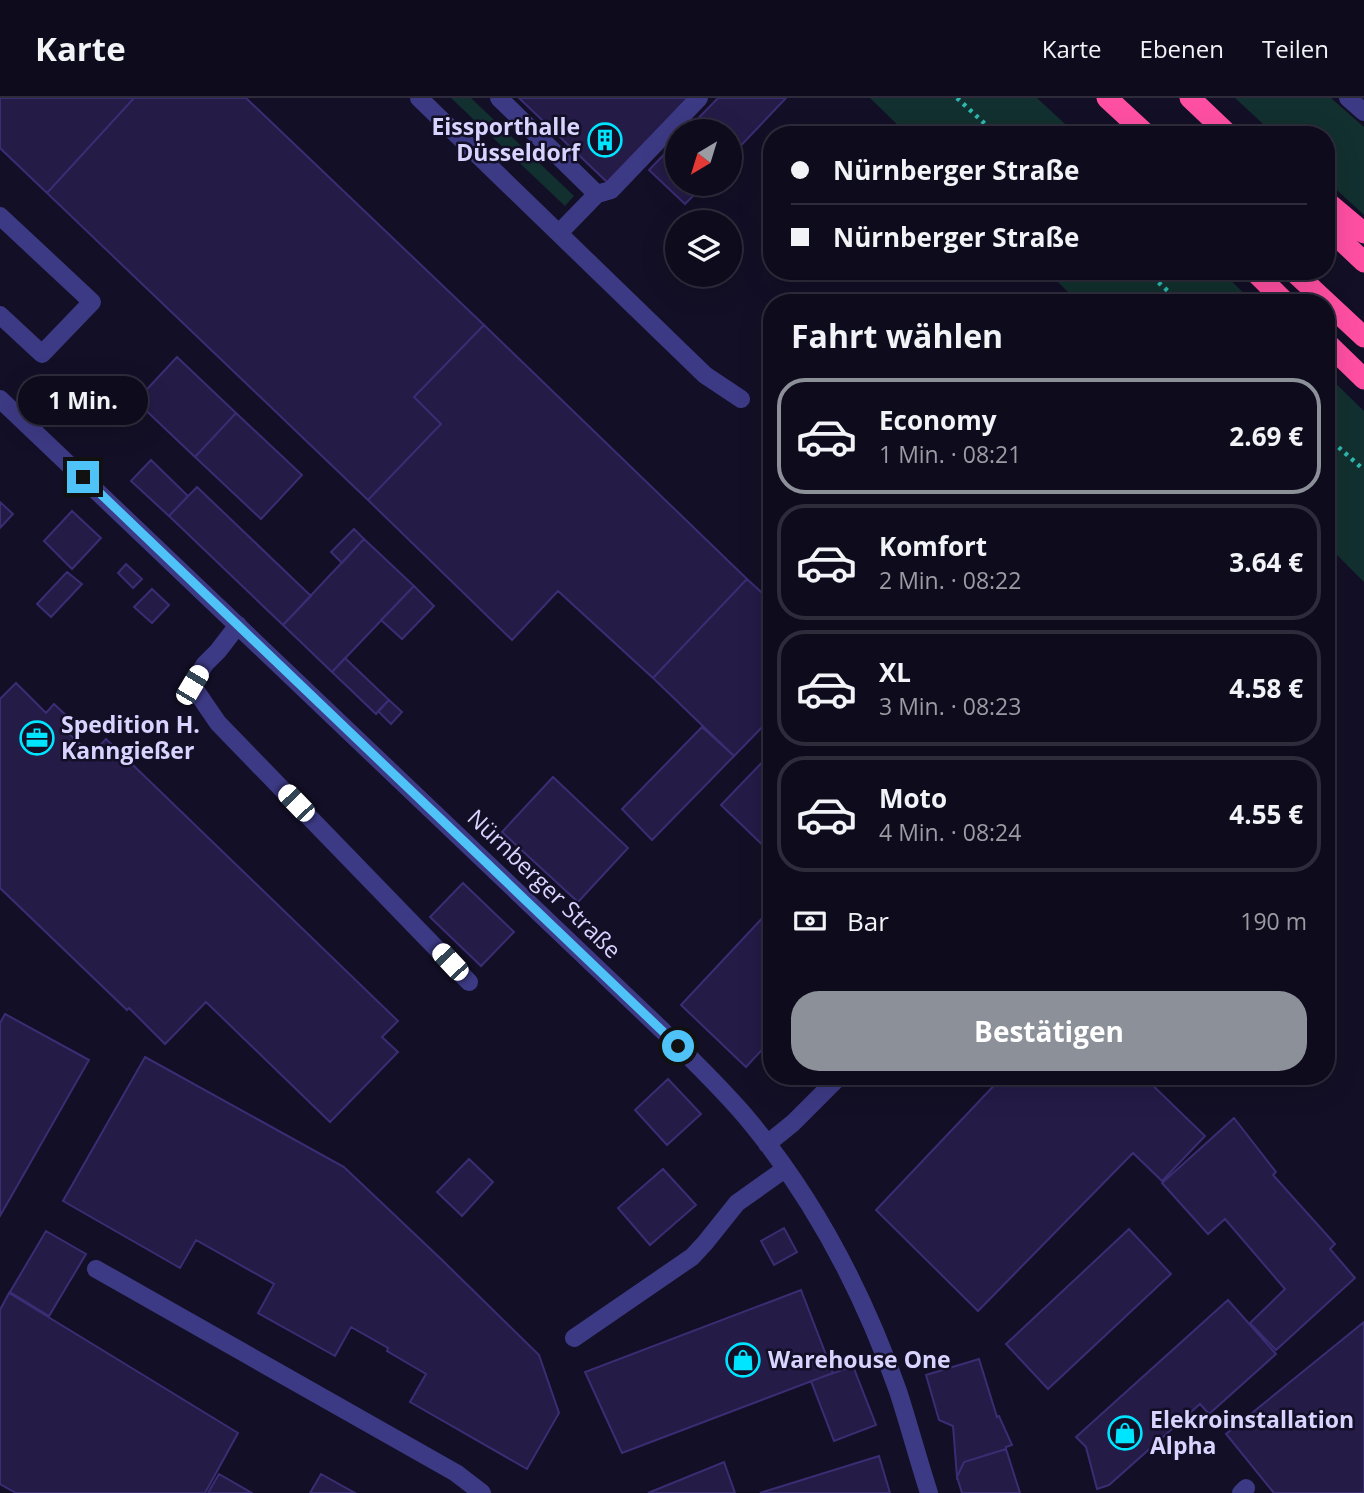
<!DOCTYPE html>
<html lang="de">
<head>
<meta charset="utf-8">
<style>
  :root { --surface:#0e0b1c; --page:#1c1929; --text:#f1f3f6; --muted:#9b9ba3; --line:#2e2b3b; --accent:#8c9099 }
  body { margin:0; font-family:"Open Sans",sans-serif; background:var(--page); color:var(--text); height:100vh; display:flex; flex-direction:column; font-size:26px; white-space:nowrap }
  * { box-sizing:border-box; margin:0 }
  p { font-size:23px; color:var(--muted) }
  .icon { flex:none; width:38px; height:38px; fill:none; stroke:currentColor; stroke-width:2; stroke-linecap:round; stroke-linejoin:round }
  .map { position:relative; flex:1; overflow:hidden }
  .side { position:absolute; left:763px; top:196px; width:572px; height:791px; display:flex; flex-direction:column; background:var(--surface); border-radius:28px; box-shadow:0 7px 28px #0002,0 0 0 2px var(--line) }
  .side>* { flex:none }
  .guide { position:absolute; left:763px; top:28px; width:572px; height:154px; border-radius:28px; box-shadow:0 7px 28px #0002,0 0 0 2px var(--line); display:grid; align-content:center; height:154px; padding:0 28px; background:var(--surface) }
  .needle { width:46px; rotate:218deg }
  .tools { position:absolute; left:665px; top:21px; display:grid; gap:14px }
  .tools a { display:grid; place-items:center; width:77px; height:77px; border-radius:50%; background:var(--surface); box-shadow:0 7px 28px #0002,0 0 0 2px var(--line); font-size:35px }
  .end { position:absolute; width:32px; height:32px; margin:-16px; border:9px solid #4fc3f7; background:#111; box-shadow:0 0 0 4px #111 }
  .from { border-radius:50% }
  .bubble { position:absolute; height:49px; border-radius:24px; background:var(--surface); box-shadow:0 7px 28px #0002,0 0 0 2px var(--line); font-size:23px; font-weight:700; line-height:49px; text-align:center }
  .car { position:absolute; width:21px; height:42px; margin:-21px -10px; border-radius:9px; box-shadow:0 0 5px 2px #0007; background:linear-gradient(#fff 24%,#345 0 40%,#fff 0 76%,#345 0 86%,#fff 0) }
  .guide b { display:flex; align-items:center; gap:24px; height:66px; font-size:26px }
  .guide b+b { border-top:2px solid var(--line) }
  .guide i { width:18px; height:18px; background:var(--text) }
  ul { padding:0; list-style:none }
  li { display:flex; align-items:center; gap:21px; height:116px; margin:0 14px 10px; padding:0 14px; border:4px solid var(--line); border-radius:28px }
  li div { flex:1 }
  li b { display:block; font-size:26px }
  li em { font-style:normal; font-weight:700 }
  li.current { border-color:var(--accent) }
  li>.icon { width:63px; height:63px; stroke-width:1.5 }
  h2 { padding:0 28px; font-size:32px; line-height:84px }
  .pay { display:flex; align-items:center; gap:18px; height:77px; padding:0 28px; font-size:26px }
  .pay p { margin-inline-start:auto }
  .action { display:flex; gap:14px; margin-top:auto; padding:14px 28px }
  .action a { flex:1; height:80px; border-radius:28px; background:var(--accent); color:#fff; font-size:28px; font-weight:700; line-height:80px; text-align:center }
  header { display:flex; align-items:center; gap:42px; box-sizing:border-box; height:98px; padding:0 35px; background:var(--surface); border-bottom:2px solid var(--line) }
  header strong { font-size:33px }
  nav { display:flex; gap:38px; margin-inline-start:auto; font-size:24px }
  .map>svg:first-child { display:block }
  .green { fill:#12302f }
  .building { fill:#241b47; stroke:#3b2d73; stroke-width:2 }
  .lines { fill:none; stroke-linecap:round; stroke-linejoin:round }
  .path { stroke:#2fb8b0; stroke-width:4.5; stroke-dasharray:3.5 5; stroke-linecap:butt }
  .minor { stroke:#3d3a85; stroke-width:18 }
  .highway { stroke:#ff4fa3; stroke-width:21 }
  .route { stroke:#4fc3f7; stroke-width:9 }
  .labels { text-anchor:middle; stroke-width:5; stroke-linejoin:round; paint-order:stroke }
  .poi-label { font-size:23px; font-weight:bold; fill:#d9d4ff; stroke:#130f26; text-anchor:start }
  .street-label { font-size:23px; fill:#d9d4ff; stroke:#130f26 }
</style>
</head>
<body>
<header>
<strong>Karte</strong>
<nav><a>Karte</a><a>Ebenen</a><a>Teilen</a></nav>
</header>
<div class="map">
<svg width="1364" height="1395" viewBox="0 0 1364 1395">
  <rect width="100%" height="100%" fill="#130f26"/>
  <path class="green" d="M 451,0 L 471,0 L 574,98 L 565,108 Z
    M 870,0 L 1037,0 L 1077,37 L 908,37 Z
    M 1235,0 L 1331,0 L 1364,29 L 1364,117 L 1327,83 L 1326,37 L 1275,37 Z
    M 1047,173 L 1221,173 L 1254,205 L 1079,205 Z
    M 1326,276 L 1364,313 L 1364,484 L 1327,447 Z"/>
  <path class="building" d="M 0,0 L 134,0 L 47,95 L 0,50 Z
    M 134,0 L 246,0 L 484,227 L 414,299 L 441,326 L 368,402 L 47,95 Z
    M 519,0 L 688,0 L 607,84 Z
    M 718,0 L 786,0 L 730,59 L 730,33 L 686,33 Z
    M 677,43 L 677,86 L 705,86 L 685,106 L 649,72 Z
    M 484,227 L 747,481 L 653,580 L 558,493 L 512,542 L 368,402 L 441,326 L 414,299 Z
    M 177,259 L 236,315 L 195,359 L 136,303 Z
    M 236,315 L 302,377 L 261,421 L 195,359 Z
    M 151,362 L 188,398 L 169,418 L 131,383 Z
    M 197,389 L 311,498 L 283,527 L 169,418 Z
    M 0,404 L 13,416 L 0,430 Z
    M 72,413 L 101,440 L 72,471 L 44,443 Z
    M 354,431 L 364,441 L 342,465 L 331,454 Z
    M 364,441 L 414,488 L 332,574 L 283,527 Z
    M 126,466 L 142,481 L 133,490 L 118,475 Z
    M 67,474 L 82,486 L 51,519 L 37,506 Z
    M 747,481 L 772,504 L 772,619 L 734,658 L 653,580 Z
    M 414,488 L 434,508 L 402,541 L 381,522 Z
    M 152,491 L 169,507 L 152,525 L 134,509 Z
    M 345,560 L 389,602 L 376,616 L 332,574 Z
    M 16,585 L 46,615 L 54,606 L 70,621 L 62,629 L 91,657 L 106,641 L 398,923 L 382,939 L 398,954 L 330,1024 L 206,904 L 165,946 L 129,910 L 127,912 L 0,790 L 0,601 Z
    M 389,602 L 402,614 L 391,626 L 378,613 Z
    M 702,629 L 734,658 L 652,742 L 622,711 Z
    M 772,654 L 772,756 L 721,707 Z
    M 553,679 L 628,750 L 578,804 L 502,734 Z
    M 463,785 L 514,834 L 481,868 L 430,819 Z
    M 767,815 L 772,819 L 772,941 L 746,969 L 681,907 Z
    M 5,916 L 89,962 L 0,1118 L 0,925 Z
    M 145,959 L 344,1069 L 441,1161 L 539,1257 L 559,1315 L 527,1371 L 410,1304 L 426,1276 L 387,1253 L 388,1250 L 351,1229 L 335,1258 L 258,1215 L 274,1186 L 196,1142 L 180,1170 L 63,1103 Z
    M 1003,978 L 1143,978 L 1205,1038 L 1162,1083 L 1133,1055 L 978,1213 L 876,1112 Z
    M 668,981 L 701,1016 L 667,1047 L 635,1012 Z
    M 1234,1020 L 1276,1074 L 1273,1077 L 1335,1146 L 1330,1151 L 1355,1180 L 1276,1252 L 1250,1225 L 1285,1191 L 1225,1121 L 1208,1136 L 1162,1085 Z
    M 469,1061 L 493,1084 L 462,1118 L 437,1094 Z
    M 663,1071 L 696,1107 L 650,1147 L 618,1110 Z
    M 784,1130 L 797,1154 L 774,1167 L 761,1143 Z
    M 1129,1131 L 1171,1176 L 1048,1291 L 1006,1246 Z
    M 46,1133 L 86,1156 L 49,1218 L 10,1194 Z
    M 801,1192 L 833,1275 L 622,1355 L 585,1274 Z
    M 9,1195 L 238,1335 L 205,1395 L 16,1395 L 0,1386 L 0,1212 Z
    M 1228,1202 L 1276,1256 L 1209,1316 L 1200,1306 L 1109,1387 L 1097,1391 L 1086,1349 L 1076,1339 Z
    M 1364,1224 L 1364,1395 L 1274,1395 L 1226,1336 Z
    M 979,1261 L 997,1319 L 999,1318 L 1012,1347 L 1006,1349 L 1006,1351 L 964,1364 L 957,1379 L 953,1328 L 939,1322 L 926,1277 Z
    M 853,1268 L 876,1327 L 834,1343 L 811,1283 Z
    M 1006,1351 L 1020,1395 L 962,1395 L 957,1379 L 964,1364 Z
    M 879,1358 L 890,1395 L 760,1395 Z
    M 724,1364 L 735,1395 L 648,1395 Z
    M 219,1376 L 252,1395 L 208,1395 Z
    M 321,1376 L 355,1395 L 310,1395 Z"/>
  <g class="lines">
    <path class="path" d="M 957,0 L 997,37
      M 1146,173 L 1181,205
      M 1326,338 L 1364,372"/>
    <path class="minor" d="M 419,0 L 705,277 L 741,301
      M 499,0 L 597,96
      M 1348,0 L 1364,14
      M 0,118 L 92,204 L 42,256 L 0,217
      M 559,135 L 597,96 L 611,92 L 699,0
      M 0,301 L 663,933 C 693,963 724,992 751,1025 C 816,1104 864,1197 898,1293 C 909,1327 918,1361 929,1395
      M 238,527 L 218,553 L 205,566 L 192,587 L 218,625 L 469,884
      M 767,1046 L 793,1025 L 840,978
      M 96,1171 L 456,1375 L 482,1395
      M 574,1240 L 692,1159 L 705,1145 L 737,1105 L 785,1071
      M 1241,1395 L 1246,1390"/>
    <path class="highway" d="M 1107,0 L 1147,37
      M 1190,0 L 1229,37
      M 1326,103 L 1364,135
      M 1326,128 L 1364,164
      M 1254,173 L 1286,205
      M 1293,173 L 1364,239
      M 1326,244 L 1364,281"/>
  </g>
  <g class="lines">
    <path class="route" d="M 83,379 L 678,948"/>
  </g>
  <defs>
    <symbol id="building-ring" viewBox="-11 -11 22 22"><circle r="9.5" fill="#130f26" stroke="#00e5ff" stroke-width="1.5"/><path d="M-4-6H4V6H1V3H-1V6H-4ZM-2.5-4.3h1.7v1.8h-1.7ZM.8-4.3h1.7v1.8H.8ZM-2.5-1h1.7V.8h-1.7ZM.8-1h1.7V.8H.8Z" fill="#00e5ff"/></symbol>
    <symbol id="office-ring" viewBox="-11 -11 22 22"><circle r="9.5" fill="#130f26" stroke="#00e5ff" stroke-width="1.5"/><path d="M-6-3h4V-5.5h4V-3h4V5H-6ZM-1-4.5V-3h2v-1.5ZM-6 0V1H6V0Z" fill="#00e5ff"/></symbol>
    <symbol id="shop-ring" viewBox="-11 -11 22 22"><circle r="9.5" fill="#130f26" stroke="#00e5ff" stroke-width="1.5"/><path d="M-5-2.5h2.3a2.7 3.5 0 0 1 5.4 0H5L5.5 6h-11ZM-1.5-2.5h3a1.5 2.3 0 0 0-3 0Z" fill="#00e5ff"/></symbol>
  </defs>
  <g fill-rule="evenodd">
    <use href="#building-ring" x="586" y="23" width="38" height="38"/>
    <use href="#office-ring" x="18" y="621" width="38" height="38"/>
    <use href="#shop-ring" x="724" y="1243" width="38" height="38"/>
    <use href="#shop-ring" x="1106" y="1316" width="38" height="38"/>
  </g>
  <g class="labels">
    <g class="poi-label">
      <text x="580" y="37" text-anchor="end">Eissporthalle<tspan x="580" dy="26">Düsseldorf</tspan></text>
      <text x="61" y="635">Spedition H.<tspan x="61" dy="26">Kanngießer</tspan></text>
      <text x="768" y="1270">Warehouse One</text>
      <text x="1150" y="1330">Elekroinstallation<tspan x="1150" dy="26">Alpha</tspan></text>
    </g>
    <g class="street-label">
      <text transform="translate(544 786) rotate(44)" y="8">Nürnberger Straße</text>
    </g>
  </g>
</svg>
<div class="tools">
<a><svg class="needle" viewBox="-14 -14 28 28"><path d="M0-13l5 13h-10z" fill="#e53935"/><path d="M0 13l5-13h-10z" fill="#9b9ba3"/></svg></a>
<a><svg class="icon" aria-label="layers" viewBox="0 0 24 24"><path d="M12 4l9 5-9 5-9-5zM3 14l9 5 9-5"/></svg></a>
</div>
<i class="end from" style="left:678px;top:948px"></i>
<i class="end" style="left:83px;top:379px"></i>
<div class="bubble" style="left:18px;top:278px;width:130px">1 Min.</div>
<i class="car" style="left:192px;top:587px;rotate:31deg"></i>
<i class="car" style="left:296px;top:705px;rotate:316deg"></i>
<i class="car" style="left:450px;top:864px;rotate:317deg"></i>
<div class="guide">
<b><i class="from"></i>Nürnberger Straße</b>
<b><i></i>Nürnberger Straße</b>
</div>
<section class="side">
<h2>Fahrt wählen</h2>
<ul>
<li class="current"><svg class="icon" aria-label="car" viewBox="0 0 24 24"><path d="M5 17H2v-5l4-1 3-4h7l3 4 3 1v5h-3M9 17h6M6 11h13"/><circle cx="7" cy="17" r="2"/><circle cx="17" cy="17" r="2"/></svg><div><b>Economy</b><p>1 Min. · 08:21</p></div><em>2.69 €</em></li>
<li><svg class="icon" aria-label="car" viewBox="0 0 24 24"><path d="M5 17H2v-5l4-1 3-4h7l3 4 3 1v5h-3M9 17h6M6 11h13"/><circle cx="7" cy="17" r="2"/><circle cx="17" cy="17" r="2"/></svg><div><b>Komfort</b><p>2 Min. · 08:22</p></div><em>3.64 €</em></li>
<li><svg class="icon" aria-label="car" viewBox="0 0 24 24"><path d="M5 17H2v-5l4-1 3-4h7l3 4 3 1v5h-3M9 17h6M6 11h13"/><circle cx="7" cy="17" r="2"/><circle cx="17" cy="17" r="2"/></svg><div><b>XL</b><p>3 Min. · 08:23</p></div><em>4.58 €</em></li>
<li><svg class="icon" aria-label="car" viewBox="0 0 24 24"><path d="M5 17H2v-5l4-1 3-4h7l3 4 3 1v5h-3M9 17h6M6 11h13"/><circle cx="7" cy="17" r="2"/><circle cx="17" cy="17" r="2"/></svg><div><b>Moto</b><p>4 Min. · 08:24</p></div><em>4.55 €</em></li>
</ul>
<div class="pay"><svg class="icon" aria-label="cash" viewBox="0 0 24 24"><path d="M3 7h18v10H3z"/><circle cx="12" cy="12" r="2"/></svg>Bar<p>190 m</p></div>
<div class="action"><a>Bestätigen</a></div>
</section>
</div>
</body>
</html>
